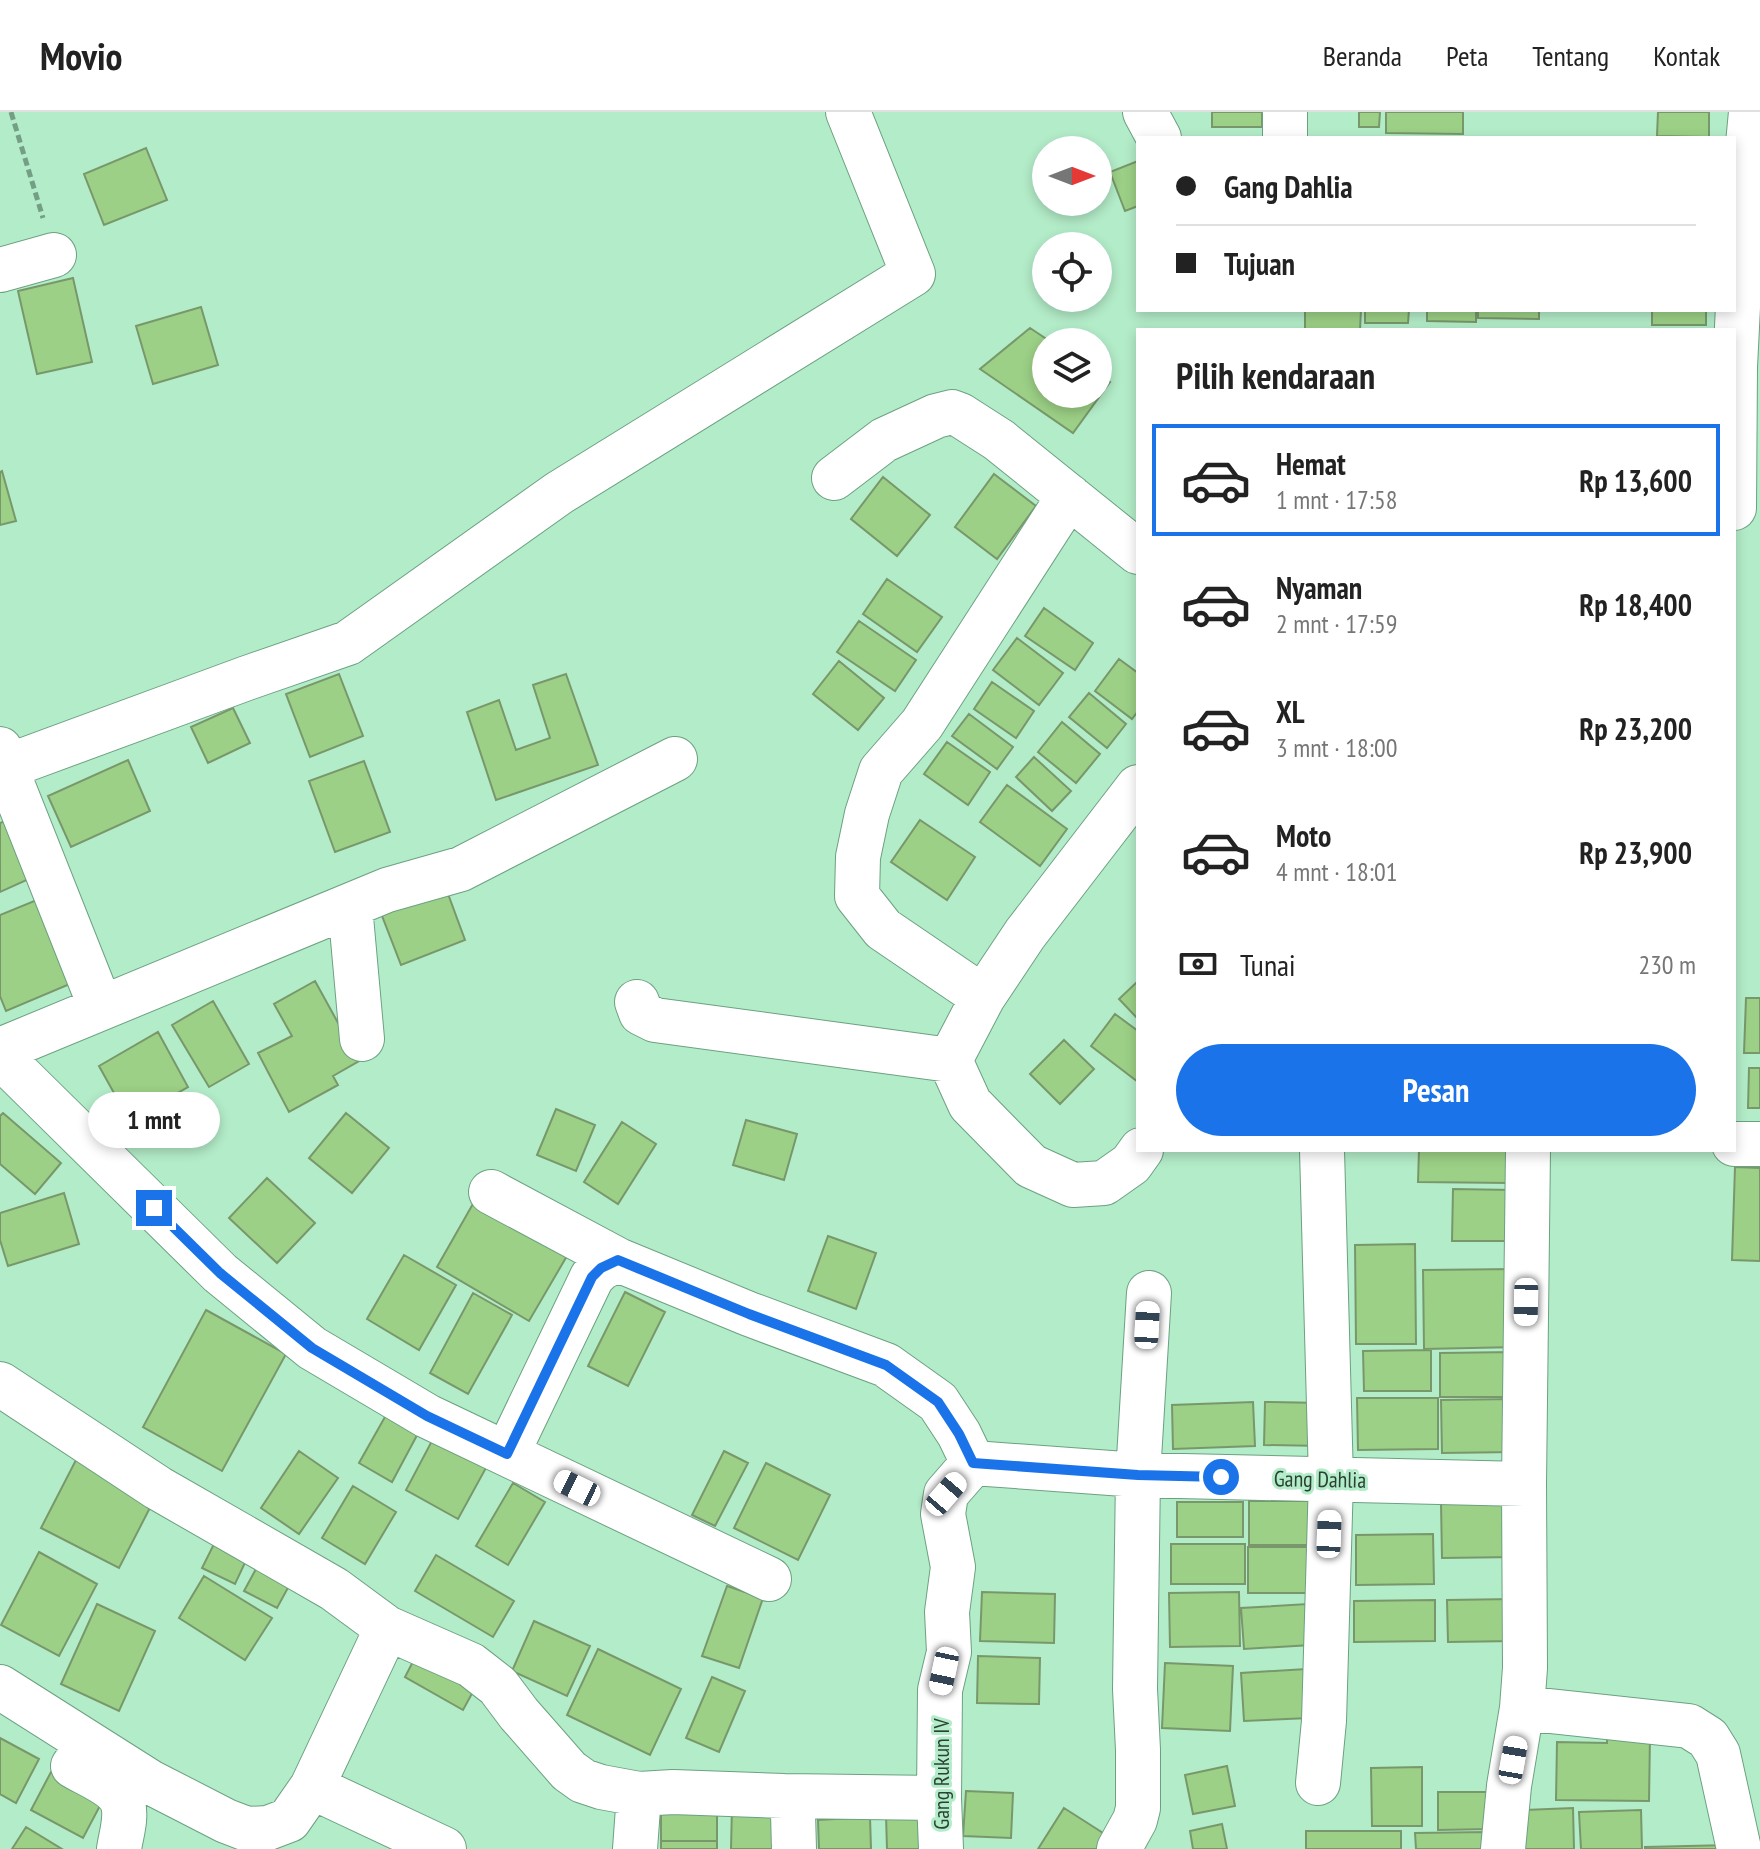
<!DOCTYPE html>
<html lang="id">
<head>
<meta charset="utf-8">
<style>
  :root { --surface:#fff; --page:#f6f6f6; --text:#222; --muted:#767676; --line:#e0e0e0; --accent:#1a73e8 }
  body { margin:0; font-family:"PT Sans Narrow",sans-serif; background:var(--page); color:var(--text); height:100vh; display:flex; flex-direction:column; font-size:30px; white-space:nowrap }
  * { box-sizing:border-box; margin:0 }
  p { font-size:26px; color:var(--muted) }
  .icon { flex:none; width:44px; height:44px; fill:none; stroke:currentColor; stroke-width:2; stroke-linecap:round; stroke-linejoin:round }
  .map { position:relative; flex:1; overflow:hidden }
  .sheet { position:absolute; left:1136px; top:216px; width:600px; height:824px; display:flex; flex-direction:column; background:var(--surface); border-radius:0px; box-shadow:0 4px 12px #0003 }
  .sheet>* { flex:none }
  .hud { position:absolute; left:1136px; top:24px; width:600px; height:176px; border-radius:0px; box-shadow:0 4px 12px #0003; display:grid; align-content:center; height:176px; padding:0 40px; background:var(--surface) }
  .needle { width:52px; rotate:90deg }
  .fabs { position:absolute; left:1032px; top:24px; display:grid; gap:16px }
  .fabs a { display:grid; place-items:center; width:80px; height:80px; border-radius:50%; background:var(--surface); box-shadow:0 4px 12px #0003; font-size:40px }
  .end { position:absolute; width:36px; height:36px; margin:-18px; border:10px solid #1a73e8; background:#fff; box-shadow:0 0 0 4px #fff }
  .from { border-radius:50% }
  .bubble { position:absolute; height:56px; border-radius:28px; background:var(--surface); box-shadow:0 4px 12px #0003; font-size:26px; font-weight:600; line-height:56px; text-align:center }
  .car { position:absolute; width:24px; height:48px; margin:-24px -12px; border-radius:10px; box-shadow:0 0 6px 2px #0007; background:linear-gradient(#fff 24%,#345 0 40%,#fff 0 76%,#345 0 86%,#fff 0) }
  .hud b { display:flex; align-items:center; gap:28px; height:76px; font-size:30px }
  .hud b+b { border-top:2px solid var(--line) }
  .hud i { width:20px; height:20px; background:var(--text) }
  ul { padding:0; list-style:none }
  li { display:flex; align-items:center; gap:24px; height:112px; margin:0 16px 12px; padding:0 24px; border:4px solid transparent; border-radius:0px }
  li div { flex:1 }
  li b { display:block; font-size:30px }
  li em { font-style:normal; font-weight:600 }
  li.active { border-color:var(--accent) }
  li>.icon { width:72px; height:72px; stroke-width:1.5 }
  h2 { padding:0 40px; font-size:36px; line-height:96px }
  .pay { display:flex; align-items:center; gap:20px; height:88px; padding:0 40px; font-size:30px }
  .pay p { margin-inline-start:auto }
  .action { display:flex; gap:16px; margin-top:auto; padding:16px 40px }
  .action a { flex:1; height:92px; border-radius:48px; background:var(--accent); color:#fff; font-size:32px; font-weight:600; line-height:92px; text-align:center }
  header { display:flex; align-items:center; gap:48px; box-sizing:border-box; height:112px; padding:0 40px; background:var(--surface); border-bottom:2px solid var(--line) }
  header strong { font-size:38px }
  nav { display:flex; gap:44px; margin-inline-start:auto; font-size:28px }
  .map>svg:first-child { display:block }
  .building { fill:#9cd086; stroke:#78986b; stroke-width:2 }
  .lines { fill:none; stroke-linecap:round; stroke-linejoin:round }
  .street-casing { stroke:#6ca181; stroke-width:46 }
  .path { stroke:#759f85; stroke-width:5; stroke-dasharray:8 4; stroke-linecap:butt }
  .street { stroke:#fff; stroke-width:44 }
  .route { stroke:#1a73e8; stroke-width:10 }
  .labels { text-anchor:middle; stroke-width:6; stroke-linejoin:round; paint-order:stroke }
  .street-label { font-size:22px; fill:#2a4133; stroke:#b3ecc8 }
</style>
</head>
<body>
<header>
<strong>Movio</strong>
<nav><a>Beranda</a><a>Peta</a><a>Tentang</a><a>Kontak</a></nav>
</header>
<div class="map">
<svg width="1760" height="1737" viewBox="0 0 1760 1737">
  <rect width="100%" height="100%" fill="#b3ecc8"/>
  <path class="building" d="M 1212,0 L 1262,0 L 1262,15 L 1212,15 Z
    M 1359,0 L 1380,0 L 1379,15 L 1359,15 Z
    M 1386,0 L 1463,0 L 1463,22 L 1386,21 Z
    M 1658,0 L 1709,0 L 1709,25 L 1657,24 Z
    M 146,36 L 167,88 L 104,113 L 84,62 Z
    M 1138,49 L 1138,94 L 1125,99 L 1110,60 Z
    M 73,166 L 92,250 L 37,262 L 18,179 Z
    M 201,195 L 218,253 L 153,272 L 136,214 Z
    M 1305,198 L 1361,198 L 1360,218 L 1305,218 Z
    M 1365,198 L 1409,198 L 1408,211 L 1365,211 Z
    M 1427,198 L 1476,198 L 1476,210 L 1427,209 Z
    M 1478,198 L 1539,198 L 1539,207 L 1478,206 Z
    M 1652,198 L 1706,198 L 1706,213 L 1652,213 Z
    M 1030,216 L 1051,230 L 1046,230 L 1046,282 L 1098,282 L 1098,262 L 1110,270 L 1073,321 L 980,257 Z
    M 2,359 L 16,409 L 0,413 L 0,360 Z
    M 994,362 L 1036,394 L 997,447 L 955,415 Z
    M 883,365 L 930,403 L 897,444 L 851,407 Z
    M 887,467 L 942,505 L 917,540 L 863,502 Z
    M 1044,496 L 1093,531 L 1075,558 L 1025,524 Z
    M 859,509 L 916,548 L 895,579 L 837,540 Z
    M 1017,526 L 1063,561 L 1039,593 L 993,558 Z
    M 1119,547 L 1138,561 L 1138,599 L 1132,607 L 1095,579 Z
    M 839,549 L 884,586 L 858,618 L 813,582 Z
    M 339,562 L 363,624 L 310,645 L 286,582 Z
    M 566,562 L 598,653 L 496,688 L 467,600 L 499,588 L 516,638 L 550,626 L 533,573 Z
    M 992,570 L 1034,599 L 1016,626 L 974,597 Z
    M 1089,581 L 1126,612 L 1107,636 L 1069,605 Z
    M 233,596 L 250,631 L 208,651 L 191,615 Z
    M 969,602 L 1013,635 L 997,657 L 952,624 Z
    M 1062,610 L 1100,642 L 1076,671 L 1038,640 Z
    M 947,630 L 990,660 L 968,693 L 924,662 Z
    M 1034,645 L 1071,679 L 1052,699 L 1016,665 Z
    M 128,648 L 150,699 L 71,735 L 48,684 Z
    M 364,649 L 390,720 L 335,740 L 309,669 Z
    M 1007,673 L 1067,717 L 1040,754 L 980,710 Z
    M 920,708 L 975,745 L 947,788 L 891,750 Z
    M 5,709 L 31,766 L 0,780 L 0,711 Z
    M 444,771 L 465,828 L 401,853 L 379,796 Z
    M 44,785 L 77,869 L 6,899 L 0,884 L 0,803 Z
    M 315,869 L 359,949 L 333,964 L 338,973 L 289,1000 L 258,941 L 292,924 L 274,892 Z
    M 1138,869 L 1138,907 L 1119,887 Z
    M 1746,886 L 1760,886 L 1760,941 L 1744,941 Z
    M 213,889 L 249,952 L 209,975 L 172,913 Z
    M 1115,902 L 1138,919 L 1138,970 L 1091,934 Z
    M 158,920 L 188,975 L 129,1008 L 99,954 Z
    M 1064,928 L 1094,957 L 1060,992 L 1030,962 Z
    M 1749,956 L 1760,956 L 1760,996 L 1748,996 Z
    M 556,997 L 595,1013 L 576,1059 L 537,1043 Z
    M 3,1001 L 61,1051 L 35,1082 L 0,1052 L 0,1004 Z
    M 346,1001 L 389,1036 L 352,1081 L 309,1046 Z
    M 746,1008 L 797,1022 L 784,1068 L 733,1053 Z
    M 622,1010 L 656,1032 L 618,1092 L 584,1070 Z
    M 1419,1038 L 1510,1038 L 1509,1071 L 1418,1070 Z
    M 1735,1055 L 1760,1056 L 1760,1149 L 1732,1148 Z
    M 267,1066 L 315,1111 L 277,1151 L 229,1106 Z
    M 1453,1077 L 1513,1078 L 1511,1129 L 1452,1129 Z
    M 64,1081 L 79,1132 L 8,1154 L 0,1128 L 0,1101 Z
    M 478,1083 L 571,1137 L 529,1209 L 437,1155 Z
    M 828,1124 L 876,1141 L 856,1197 L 808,1179 Z
    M 1415,1132 L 1416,1232 L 1356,1232 L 1355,1133 Z
    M 404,1143 L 456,1173 L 419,1238 L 367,1207 Z
    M 1516,1157 L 1518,1235 L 1424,1237 L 1423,1158 Z
    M 625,1180 L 665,1200 L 628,1274 L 588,1254 Z
    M 473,1181 L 512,1203 L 468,1282 L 430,1261 Z
    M 206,1198 L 286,1242 L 222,1359 L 143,1315 Z
    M 1431,1238 L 1431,1279 L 1364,1279 L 1363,1239 Z
    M 1515,1240 L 1516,1285 L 1440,1285 L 1440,1241 Z
    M 1357,1286 L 1438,1286 L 1438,1337 L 1358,1338 Z
    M 1514,1287 L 1515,1340 L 1442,1341 L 1441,1288 Z
    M 1253,1290 L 1255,1334 L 1173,1337 L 1172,1293 Z
    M 1265,1290 L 1324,1291 L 1323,1334 L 1264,1333 Z
    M 390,1296 L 422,1314 L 392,1370 L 359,1351 Z
    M 434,1325 L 487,1354 L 458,1407 L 406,1378 Z
    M 299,1339 L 338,1366 L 299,1422 L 261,1396 Z
    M 724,1339 L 748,1351 L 715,1414 L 692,1403 Z
    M 77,1346 L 155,1386 L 119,1456 L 41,1416 Z
    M 766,1351 L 830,1383 L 798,1448 L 734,1416 Z
    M 513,1371 L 545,1390 L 508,1453 L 476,1434 Z
    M 353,1374 L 396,1400 L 365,1452 L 322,1426 Z
    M 1249,1389 L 1323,1389 L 1323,1433 L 1249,1433 Z
    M 1177,1390 L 1243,1390 L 1243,1425 L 1177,1425 Z
    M 1515,1390 L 1516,1445 L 1442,1446 L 1441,1391 Z
    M 1433,1422 L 1434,1472 L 1356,1473 L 1356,1423 Z
    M 218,1424 L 250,1440 L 235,1472 L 202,1456 Z
    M 1171,1432 L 1245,1432 L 1245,1472 L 1171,1472 Z
    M 1248,1435 L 1314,1435 L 1314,1481 L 1248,1481 Z
    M 39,1440 L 97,1472 L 59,1544 L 1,1513 Z
    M 436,1443 L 514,1489 L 493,1525 L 415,1479 Z
    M 263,1444 L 296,1461 L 277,1496 L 244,1479 Z
    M 204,1464 L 272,1506 L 245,1548 L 179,1506 Z
    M 727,1474 L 763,1486 L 739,1556 L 702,1544 Z
    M 982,1480 L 1055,1482 L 1054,1531 L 980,1529 Z
    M 1239,1480 L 1240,1534 L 1170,1535 L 1169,1481 Z
    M 1514,1487 L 1514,1529 L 1448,1530 L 1447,1488 Z
    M 1435,1488 L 1435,1529 L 1354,1530 L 1354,1489 Z
    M 97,1492 L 155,1519 L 119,1599 L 61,1572 Z
    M 1308,1492 L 1311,1533 L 1244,1537 L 1241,1496 Z
    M 534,1509 L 590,1534 L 567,1584 L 512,1559 Z
    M 421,1534 L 480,1567 L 463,1598 L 405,1565 Z
    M 598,1537 L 681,1577 L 650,1643 L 567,1603 Z
    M 978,1544 L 1040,1546 L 1039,1592 L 977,1591 Z
    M 1165,1551 L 1233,1554 L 1230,1619 L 1162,1616 Z
    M 1306,1557 L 1309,1606 L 1244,1609 L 1241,1561 Z
    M 712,1565 L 745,1579 L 719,1640 L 686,1626 Z
    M 1607,1623 L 1650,1624 L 1649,1689 L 1556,1688 L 1557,1630 L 1607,1631 Z
    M 0,1626 L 39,1647 L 16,1691 L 0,1682 Z
    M 1227,1654 L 1235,1694 L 1193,1702 L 1185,1663 Z
    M 1422,1655 L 1422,1714 L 1372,1714 L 1371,1656 Z
    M 51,1660 L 103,1688 L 83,1726 L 31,1698 Z
    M 966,1679 L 1013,1681 L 1011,1726 L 963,1724 Z
    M 1438,1680 L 1490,1680 L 1490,1717 L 1438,1718 Z
    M 661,1688 L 717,1688 L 717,1729 L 661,1729 Z
    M 732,1695 L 773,1696 L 772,1737 L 731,1737 Z
    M 1064,1696 L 1114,1728 L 1108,1737 L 1038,1737 Z
    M 1573,1696 L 1574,1737 L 1525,1737 L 1523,1698 Z
    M 1641,1698 L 1642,1737 L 1581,1737 L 1579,1700 Z
    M 928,1702 L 929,1737 L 887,1737 L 886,1703 Z
    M 870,1705 L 871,1737 L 819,1737 L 818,1708 Z
    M 1222,1712 L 1227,1737 L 1193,1737 L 1190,1719 Z
    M 26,1715 L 62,1737 L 12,1737 Z
    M 1306,1719 L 1401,1719 L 1401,1737 L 1306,1737 Z
    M 1486,1720 L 1486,1737 L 1416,1737 L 1415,1721 Z
    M 661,1729 L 717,1729 L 717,1737 L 661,1737 Z
    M 1730,1733 L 1730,1737 L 1645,1737 L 1645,1735 Z"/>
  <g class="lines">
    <defs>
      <path id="street" d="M 1145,0 L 1159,26
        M 1285,0 L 1285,26
        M 0,158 L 54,143
        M 834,366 L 884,328 L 936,304 L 952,300 L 960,303 L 999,328 L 1138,440
        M 1734,396 L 1735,255 L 1744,74 L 1751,0
        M 0,637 L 5,654 L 101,896
        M 0,657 L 247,566 L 348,531 L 559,381 L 913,162 L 848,0
        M 1138,675 L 1025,822 L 983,885 L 950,948 L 970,992 L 1031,1054 L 1073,1073 L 1104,1071 L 1131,1052 L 1141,1038
        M 350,794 L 362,927
        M 983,885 L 883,817 L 857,784 L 858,745 L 867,702 L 881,659 L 922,612 L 1069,384
        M 637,890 L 641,901 L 655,908 L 950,948
        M 0,938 L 387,778 L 461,757 L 675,647
        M 0,944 L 220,1161 L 312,1236 L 427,1304 L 769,1467
        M 1734,1032 L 1760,1032
        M 1528,1038 L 1524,1372 L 1525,1556 L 1522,1596 L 1689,1614 L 1708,1626 L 1718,1642 L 1739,1737
        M 491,1080 L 618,1148 L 749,1202 L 886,1253 L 938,1290 L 959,1322 L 973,1351
        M 0,1272 L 158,1376 L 334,1477 L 387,1516 L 471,1553 L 498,1574 L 519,1602 L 569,1659 L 583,1669 L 601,1675 L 639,1682 L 673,1680 L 784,1684 L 939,1686
        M 507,1342 L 592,1165 L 601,1156 L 618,1148
        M 973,1351 L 1138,1363 L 1524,1372
        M 0,1575 L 150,1670 L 226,1709 L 247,1717 L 268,1716 L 289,1708 L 312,1675 L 387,1516
        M 73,1654 C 88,1663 118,1674 123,1692 C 127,1706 121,1723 119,1737
        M 1318,1671 L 1324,1609 L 1331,1367 L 1322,1038
        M 312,1675 L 444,1737
        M 784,1684 L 793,1701 L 794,1737
        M 635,1737 L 639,1682
        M 941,1737 L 939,1686 L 940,1578 L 949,1540 L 947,1500 L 953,1455 L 943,1402 L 946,1382 L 973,1351
        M 1119,1737 L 1135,1708 L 1138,1696 L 1138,1638 L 1135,1577 L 1138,1363 L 1149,1181
        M 1503,1737 L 1509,1674 L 1522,1596"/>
    </defs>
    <use href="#street" class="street-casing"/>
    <path class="path" d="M 11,0 L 43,106"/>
    <use href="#street" class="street"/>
  </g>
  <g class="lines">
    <path class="route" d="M 154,1096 L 220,1161 L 312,1236 L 427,1304 L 507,1342 L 592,1165 L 601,1156 L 618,1148 L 749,1202 L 886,1253 L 938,1290 L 959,1322 L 973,1351 L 1138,1363 L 1221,1365"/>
  </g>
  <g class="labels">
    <g class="street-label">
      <text transform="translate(1320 1367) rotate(1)" y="8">Gang Dahlia</text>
      <text transform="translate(941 1662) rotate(-90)" y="8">Gang Rukun IV</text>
    </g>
  </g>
</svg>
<div class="fabs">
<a><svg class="needle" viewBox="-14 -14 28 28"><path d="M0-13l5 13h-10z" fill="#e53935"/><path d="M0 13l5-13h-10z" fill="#767676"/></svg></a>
<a><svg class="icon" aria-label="locate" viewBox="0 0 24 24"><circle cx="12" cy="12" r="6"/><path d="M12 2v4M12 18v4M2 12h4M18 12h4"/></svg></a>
<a><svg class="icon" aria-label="layers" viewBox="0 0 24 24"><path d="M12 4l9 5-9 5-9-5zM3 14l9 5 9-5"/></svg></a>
</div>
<i class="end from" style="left:1221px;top:1365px"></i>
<i class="end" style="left:154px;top:1096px"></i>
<div class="bubble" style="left:88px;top:980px;width:132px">1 mnt</div>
<i class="car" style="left:1526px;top:1190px;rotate:181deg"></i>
<i class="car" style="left:1147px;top:1213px;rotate:3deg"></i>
<i class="car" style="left:577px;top:1376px;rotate:296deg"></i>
<i class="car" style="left:946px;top:1382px;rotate:41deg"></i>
<i class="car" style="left:1329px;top:1422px;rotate:2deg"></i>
<i class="car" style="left:944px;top:1559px;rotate:192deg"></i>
<i class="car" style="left:1513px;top:1648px;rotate:10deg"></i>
<div class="hud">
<b><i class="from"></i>Gang Dahlia</b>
<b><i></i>Tujuan</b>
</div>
<section class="sheet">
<h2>Pilih kendaraan</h2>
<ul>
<li class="active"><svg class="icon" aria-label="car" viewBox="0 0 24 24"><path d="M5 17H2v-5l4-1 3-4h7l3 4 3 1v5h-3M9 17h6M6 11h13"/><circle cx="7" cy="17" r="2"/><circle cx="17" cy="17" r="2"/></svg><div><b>Hemat</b><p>1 mnt · 17:58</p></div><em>Rp 13,600</em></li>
<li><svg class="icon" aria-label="car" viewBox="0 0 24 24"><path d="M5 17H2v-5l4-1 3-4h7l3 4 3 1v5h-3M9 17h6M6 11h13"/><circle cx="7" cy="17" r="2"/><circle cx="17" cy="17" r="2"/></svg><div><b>Nyaman</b><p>2 mnt · 17:59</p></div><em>Rp 18,400</em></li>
<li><svg class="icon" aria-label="car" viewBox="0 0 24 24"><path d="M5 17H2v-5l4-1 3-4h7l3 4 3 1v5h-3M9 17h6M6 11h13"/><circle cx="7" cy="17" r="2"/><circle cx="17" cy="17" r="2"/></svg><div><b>XL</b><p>3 mnt · 18:00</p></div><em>Rp 23,200</em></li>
<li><svg class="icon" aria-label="car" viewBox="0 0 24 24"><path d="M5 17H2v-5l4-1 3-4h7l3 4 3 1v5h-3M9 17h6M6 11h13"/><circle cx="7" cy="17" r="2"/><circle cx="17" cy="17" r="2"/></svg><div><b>Moto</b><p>4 mnt · 18:01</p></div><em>Rp 23,900</em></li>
</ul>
<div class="pay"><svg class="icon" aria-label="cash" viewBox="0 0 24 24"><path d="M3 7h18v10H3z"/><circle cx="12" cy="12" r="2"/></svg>Tunai<p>230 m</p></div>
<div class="action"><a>Pesan</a></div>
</section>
</div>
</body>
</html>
